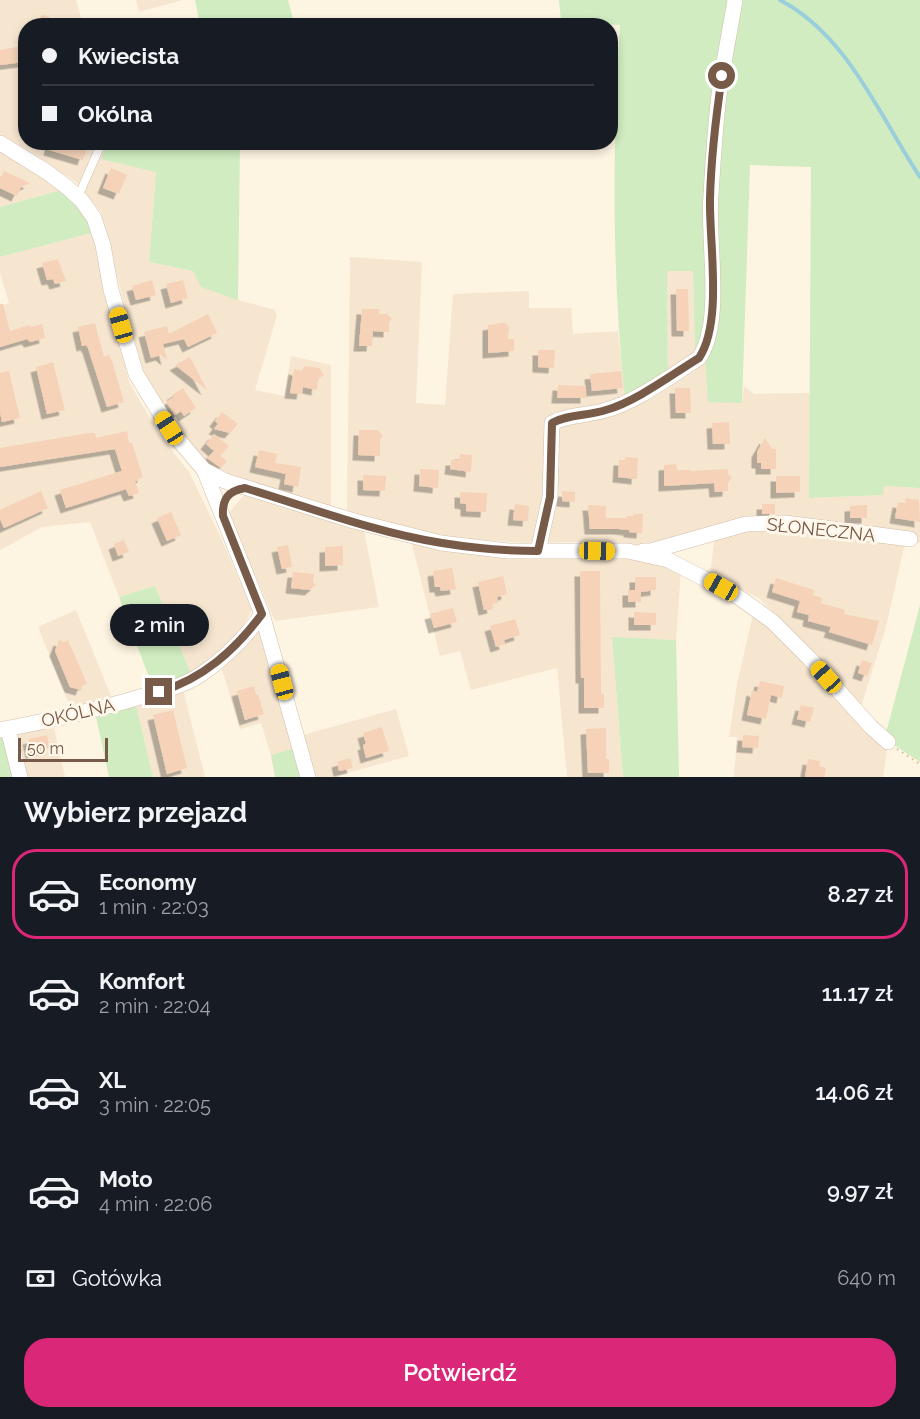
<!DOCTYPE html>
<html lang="pl">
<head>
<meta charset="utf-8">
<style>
  :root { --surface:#171b24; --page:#20242c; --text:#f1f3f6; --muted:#9ea1a6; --line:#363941; --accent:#db2777 }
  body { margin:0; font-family:Raleway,sans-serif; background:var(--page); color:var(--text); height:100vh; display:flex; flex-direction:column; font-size:22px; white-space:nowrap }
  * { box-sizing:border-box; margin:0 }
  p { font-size:20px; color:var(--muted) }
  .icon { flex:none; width:33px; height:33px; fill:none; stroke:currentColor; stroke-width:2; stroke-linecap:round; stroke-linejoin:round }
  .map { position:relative; height:777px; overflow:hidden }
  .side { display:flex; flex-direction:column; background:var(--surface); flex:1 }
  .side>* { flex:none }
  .top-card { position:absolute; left:18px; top:18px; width:600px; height:132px; border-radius:24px; box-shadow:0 3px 9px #0003; display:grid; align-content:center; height:132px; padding:0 24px; background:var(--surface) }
  .scale { position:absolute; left:18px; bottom:15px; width:90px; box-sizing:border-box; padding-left:6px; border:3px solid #775a47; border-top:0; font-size:16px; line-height:21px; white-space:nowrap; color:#775a47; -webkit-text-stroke:4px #fff7ea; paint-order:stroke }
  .end { position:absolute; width:27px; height:27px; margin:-14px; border:8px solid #775a47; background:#fff; box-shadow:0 0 0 3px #fff }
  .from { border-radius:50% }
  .bubble { position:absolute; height:42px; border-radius:21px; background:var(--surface); box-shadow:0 3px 9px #0003; font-size:20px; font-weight:600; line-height:42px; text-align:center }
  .car { position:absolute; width:18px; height:36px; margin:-18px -9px; border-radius:8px; box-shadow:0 0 4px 2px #0007; background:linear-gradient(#f5c518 24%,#345 0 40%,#f5c518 0 76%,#345 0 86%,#f5c518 0) }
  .top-card b { display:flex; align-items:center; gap:21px; height:57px; font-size:22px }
  .top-card b+b { border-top:2px solid var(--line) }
  .top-card i { width:15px; height:15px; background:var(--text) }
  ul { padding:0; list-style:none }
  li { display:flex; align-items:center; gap:18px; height:90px; margin:0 12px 9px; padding:0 12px; border:3px solid transparent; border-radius:24px }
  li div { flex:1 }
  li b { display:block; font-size:22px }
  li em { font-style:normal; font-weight:600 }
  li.selected { border-color:var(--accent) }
  li>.icon { width:54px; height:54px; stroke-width:1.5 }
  h2 { padding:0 24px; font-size:27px; line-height:72px }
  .pay { display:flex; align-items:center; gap:15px; height:66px; padding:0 24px; font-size:22px }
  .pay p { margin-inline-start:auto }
  .cta { display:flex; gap:12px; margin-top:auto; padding:12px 24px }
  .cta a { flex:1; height:69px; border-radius:24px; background:var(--accent); color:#fff; font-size:24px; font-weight:600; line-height:69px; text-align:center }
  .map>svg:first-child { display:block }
  .residential { fill:#f6e6d0 }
  .green { fill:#d0ecc0 }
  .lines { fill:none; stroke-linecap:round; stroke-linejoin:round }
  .stream { stroke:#9bcedb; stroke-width:4 }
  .building { fill:#f5d2b8; filter:url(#shadow) }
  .service-casing { stroke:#d1beab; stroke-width:9 }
  .minor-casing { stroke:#d1beab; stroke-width:16 }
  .path { stroke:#dab69b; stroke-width:2; stroke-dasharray:1.5 4.5; stroke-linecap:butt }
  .service { stroke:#fff; stroke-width:8 }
  .minor { stroke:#fff; stroke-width:15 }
  .route { stroke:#775a47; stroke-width:8 }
  .labels { text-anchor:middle; stroke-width:6; stroke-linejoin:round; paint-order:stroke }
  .street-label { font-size:18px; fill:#775a47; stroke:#fff7ea }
</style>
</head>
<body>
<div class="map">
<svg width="920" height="777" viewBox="0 0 920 777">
  <defs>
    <filter id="shadow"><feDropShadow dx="-5.5" dy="5.5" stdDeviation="0" flood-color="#0004"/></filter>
  </defs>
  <rect width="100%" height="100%" fill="#fef4e2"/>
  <path class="residential" d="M 0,0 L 76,0 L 83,25 L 26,26 L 26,142 L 107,143 L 101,159 L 156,171 L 149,262 L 193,271 L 238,300 L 275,310 L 277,315 L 255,390 L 284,396 L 291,356 L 331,365 L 331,508 L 243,482 L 205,464 L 169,424 L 145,378 L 126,312 L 101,212 L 76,182 L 15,144 L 0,137 Z
    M 136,0 L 183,0 L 139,12 Z
    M 0,148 L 62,190 L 0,207 Z
    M 95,232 L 129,382 L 159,434 L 189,472 L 223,542 L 252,610 L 240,632 L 192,676 L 155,586 L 119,597 L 90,522 L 42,527 L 0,550 L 0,306 L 9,303 L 0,273 L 0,257 Z
    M 350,257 L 422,262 L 416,403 L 445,405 L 453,294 L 529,291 L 529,308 L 571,308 L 573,334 L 618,331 L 626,408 L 705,358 L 742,403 L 744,386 L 754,394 L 810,393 L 809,498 L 882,495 L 884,486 L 920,488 L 920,543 L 905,543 L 886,627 L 860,710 L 795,634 L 760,599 L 710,574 L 716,528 L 639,546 L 577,542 L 523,543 L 459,538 L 406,528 L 347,513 Z
    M 667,271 L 693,271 L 695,355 L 668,372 Z
    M 245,494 L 364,531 L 379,607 L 275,621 L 228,514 Z
    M 412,544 L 509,557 L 634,557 L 681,571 L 676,640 L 612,638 L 623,777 L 567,777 L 557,668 L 471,690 L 460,651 L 440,656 Z
    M 76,610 L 113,701 L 72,711 L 38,627 Z
    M 753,614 L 795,650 L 857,720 L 887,749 L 883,777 L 734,777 L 737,737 L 729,737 L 737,684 Z
    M 255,628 L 263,630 L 295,748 L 271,755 L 261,723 L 240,729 L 221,666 Z
    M 183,690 L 205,777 L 153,777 L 136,705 Z
    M 396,709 L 409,756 L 340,775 L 339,777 L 315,777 L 303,735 Z
    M 54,727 L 65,777 L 19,777 L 10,734 Z"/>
  <path class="green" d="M 195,0 L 288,0 L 294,22 L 280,26 L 200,25 Z
    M 559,0 L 727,0 L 722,32 L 707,183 L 709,321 L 695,355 L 693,271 L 667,271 L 668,372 L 625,400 C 612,276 612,149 620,25 L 561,21 Z
    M 740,0 L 920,0 L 920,488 L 884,486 L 883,495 L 809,498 L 811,167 L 750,165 L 742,403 L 708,402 L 705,358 L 717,152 Z
    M 107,143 L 240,143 L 238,300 L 201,287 L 193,271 L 149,262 L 156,172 L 101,159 Z
    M 62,190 L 82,209 L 95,232 L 0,257 L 0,207 Z
    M 155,586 L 192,676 L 154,691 L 119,597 Z
    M 920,605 L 920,762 L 894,745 L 886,733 Z
    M 612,637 L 676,640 L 679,777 L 623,777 Z
    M 136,705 L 153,777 L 109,777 L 96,717 Z
    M 10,734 L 19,777 L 0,777 L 0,736 Z
    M 295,748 L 303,777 L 275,777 L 271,755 Z"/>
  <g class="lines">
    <path class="stream" d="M 780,0 C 848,36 879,115 920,177"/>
  </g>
  <path class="building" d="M 45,15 L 49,17 L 52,26 L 36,26 L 41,16 Z
    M 22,46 L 24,62 L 0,65 L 0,50 Z
    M 51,142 L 79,142 L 88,145 L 83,160 L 49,150 Z
    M 111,168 L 127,175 L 119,194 L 103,188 Z
    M 4,171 L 30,183 L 21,187 L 17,196 L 0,188 L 0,179 Z
    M 58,259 L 66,281 L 55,284 L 53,279 L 47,280 L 42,263 Z
    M 152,280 L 156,295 L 136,300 L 132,286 Z
    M 183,280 L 188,298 L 171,303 L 166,284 Z
    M 676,289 L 688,289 L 689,331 L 677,331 Z
    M 0,304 L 3,304 L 10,331 L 30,325 L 31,327 L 42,324 L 45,338 L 30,342 L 27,339 L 0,347 Z
    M 362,309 L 379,309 L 379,314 L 387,314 L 392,319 L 389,322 L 389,332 L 373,331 L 372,346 L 359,346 Z
    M 208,314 L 217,333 L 188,347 L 184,339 L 163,344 L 167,360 L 161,355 L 151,358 L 144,332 L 167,326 L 169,334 Z
    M 95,323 L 104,357 L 109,355 L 112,361 L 124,402 L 107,407 L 88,348 L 86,345 L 82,346 L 78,327 Z
    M 501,323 L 505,323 L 509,327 L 508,339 L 514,339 L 514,351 L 488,353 L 488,325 Z
    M 538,350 L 555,350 L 554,368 L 538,367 Z
    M 190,357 L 207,390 L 175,365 Z
    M 53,362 L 65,410 L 47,414 L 36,367 Z
    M 304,366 L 319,368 L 324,375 L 318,379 L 317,390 L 303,387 L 302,394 L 290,393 L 294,369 L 302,371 Z
    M 9,371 L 20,418 L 2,422 L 0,412 L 0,373 Z
    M 621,371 L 623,388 L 592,391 L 590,374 Z
    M 558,385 L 586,386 L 586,398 L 557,398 Z
    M 183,388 L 196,408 L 184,416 L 181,411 L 175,415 L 166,402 L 174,397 L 172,395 Z
    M 675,388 L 690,388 L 691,413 L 676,413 Z
    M 222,412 L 238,424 L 230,433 L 214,429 L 218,424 L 215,421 Z
    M 729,422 L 730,444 L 713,444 L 712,423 Z
    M 359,430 L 378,430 L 383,436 L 380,439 L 380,456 L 358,455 Z
    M 127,431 L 129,443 L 132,443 L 143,477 L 135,481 L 139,493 L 129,496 L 126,489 L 66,508 L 60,490 L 122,471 L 115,449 L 0,467 L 0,448 L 89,433 L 95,433 L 96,438 Z
    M 214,434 L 229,446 L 220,456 L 206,444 Z
    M 765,438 L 772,449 L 776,449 L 776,469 L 761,469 L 761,463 L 757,463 L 757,452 Z
    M 259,450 L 277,454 L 275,463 L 301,467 L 298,487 L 284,484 L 286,474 L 255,467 Z
    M 214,451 L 227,461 L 221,468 L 207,458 Z
    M 460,454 L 472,455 L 471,472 L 450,469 L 451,460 L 459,460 Z
    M 625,457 L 638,458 L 637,479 L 618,477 L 619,460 L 625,460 Z
    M 676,464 L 677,470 L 690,470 L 690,471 L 728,469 L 728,474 L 732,477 L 728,483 L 728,491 L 715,492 L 714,483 L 664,486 L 664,465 Z
    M 420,469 L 439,470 L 438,488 L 419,486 Z
    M 363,475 L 386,476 L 385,491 L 363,490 Z
    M 776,476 L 800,476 L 800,492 L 776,493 Z
    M 41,491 L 48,508 L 4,528 L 0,519 L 0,510 Z
    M 562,491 L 575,492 L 575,502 L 562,501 Z
    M 460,492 L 487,493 L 486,512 L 466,511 L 466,504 L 460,503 Z
    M 906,498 L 919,500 L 920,522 L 895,518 L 898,502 L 905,503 Z
    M 515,504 L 529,506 L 528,521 L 513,520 Z
    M 762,504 L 775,504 L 775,514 L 762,514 Z
    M 588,505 L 606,506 L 606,518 L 626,518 L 626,516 L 633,516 L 633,514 L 643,514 L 642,533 L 629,532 L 629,530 L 619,529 L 590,529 Z
    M 867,505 L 867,518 L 850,518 L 850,506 Z
    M 171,512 L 181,535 L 167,541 L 157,518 Z
    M 124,540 L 129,552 L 118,556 L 114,544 Z
    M 288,545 L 292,567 L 282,569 L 277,547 Z
    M 343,546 L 343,565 L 325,566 L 325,547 Z
    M 452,568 L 456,589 L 441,591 L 440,587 L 435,587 L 433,571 Z
    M 580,571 L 600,571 L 601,694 L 604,694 L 604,708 L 584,708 L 584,678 L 581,678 Z
    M 293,572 L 314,574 L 313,582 L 316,585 L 310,590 L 291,588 Z
    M 503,576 L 507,594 L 497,597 L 498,603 L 492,604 L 493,608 L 484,610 L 478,582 Z
    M 635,577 L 656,577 L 656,590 L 641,592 L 641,602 L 628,602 L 628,590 L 635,590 Z
    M 776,578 L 814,590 L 813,595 L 822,598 L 821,603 L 845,610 L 844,614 L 879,621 L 872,645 L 829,632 L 831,627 L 808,621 L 809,615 L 797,612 L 800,601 L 772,592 Z
    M 453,608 L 457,622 L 434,628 L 430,614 Z
    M 634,612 L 656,613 L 656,625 L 634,625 Z
    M 515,619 L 520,635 L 504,640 L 505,644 L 496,647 L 490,626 Z
    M 59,640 L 64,642 L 68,640 L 87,684 L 83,685 L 81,690 L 70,687 L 55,651 Z
    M 862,660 L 872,663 L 867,676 L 858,673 Z
    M 760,681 L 784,686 L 782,698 L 771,695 L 766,719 L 747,715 L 752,690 L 757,692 Z
    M 254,686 L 256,695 L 258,694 L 264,714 L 245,720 L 237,691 Z
    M 801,705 L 814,708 L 810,722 L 797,719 Z
    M 173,710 L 187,768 L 167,774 L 153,715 Z
    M 382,727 L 389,751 L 366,758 L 363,745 L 366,744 L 363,733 Z
    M 606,728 L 606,759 L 609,759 L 609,773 L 588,773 L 586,729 Z
    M 47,735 L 50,748 L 31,753 L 28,739 Z
    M 743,735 L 759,736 L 758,748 L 742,747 Z
    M 350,758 L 353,768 L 339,771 L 337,762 Z
    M 808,759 L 820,761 L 819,766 L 826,768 L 824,777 L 805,777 Z"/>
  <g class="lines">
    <defs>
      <path id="service" d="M 78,197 L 102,142"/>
      <path id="minor" d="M 0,143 L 47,172 L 68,188 L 82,201 L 94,218 L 103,245 L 111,290 L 136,374 L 171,431 L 204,470 L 262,614 L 308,777
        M 204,470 L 225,481 L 354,521 L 441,543 L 508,551 L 628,551 L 668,560 L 734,594 L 772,621 L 809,658 L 871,727 L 888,742
        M 538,551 L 550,497 L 552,423 C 568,414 588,416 606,410 C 636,402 672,375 699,358 C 724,322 707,240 711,195 C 713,162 715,128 719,95 C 723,63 730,32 735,0
        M 643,551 L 651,551 L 746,524 L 785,523 L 910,539
        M 8,729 L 20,777
        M 0,730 C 47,721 94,711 140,697 C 160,691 182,687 200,675 C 225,658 245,638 262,614"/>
    </defs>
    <use href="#service" class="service-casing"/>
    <use href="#minor" class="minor-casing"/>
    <path class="path" d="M 897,749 L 920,764"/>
    <use href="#service" class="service"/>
    <use href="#minor" class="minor"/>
  </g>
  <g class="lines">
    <path class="route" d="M 159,692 C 203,679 235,650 262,614 L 223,516 C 222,499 228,491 245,488 C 308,507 377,533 442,543 C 473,548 506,551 538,551 L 550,497 L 552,423 C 568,414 588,416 606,410 C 637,401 671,375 699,358 C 723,322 709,243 710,199 C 711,159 716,116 722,76"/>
  </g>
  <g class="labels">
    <g class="street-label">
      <text transform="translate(821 530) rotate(6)" y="6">SŁONECZNA</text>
      <text transform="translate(78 713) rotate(-13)" y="6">OKÓLNA</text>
    </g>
  </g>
</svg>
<div class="scale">50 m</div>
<i class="end from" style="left:722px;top:76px"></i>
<i class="end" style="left:159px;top:692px"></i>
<div class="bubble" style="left:110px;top:604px;width:99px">2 min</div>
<i class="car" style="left:121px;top:325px;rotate:344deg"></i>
<i class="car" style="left:169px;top:428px;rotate:327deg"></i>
<i class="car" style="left:597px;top:551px;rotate:91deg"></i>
<i class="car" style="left:721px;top:587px;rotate:299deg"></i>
<i class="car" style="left:826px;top:677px;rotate:318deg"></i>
<i class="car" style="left:282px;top:682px;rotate:345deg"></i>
<div class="top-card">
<b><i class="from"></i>Kwiecista</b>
<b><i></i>Okólna</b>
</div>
</div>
<section class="side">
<h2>Wybierz przejazd</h2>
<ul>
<li class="selected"><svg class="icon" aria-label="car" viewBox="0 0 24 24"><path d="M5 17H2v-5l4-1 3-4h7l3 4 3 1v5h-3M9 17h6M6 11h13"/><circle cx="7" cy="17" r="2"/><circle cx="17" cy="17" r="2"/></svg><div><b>Economy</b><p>1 min · 22:03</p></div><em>8.27 zł</em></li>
<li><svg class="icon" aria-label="car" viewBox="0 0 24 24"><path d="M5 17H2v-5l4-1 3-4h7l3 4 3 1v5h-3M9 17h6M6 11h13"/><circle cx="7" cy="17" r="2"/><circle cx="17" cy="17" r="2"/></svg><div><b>Komfort</b><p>2 min · 22:04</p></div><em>11.17 zł</em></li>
<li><svg class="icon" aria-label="car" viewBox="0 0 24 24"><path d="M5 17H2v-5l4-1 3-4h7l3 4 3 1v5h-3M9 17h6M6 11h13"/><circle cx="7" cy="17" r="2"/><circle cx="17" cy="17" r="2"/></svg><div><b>XL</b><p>3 min · 22:05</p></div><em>14.06 zł</em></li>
<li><svg class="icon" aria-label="car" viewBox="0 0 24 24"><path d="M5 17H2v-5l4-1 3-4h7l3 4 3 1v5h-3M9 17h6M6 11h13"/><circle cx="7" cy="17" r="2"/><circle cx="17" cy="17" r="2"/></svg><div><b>Moto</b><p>4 min · 22:06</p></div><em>9.97 zł</em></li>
</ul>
<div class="pay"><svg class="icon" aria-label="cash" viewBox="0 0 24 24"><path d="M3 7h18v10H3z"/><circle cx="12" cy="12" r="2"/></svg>Gotówka<p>640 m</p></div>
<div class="cta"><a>Potwierdź</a></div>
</section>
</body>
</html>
